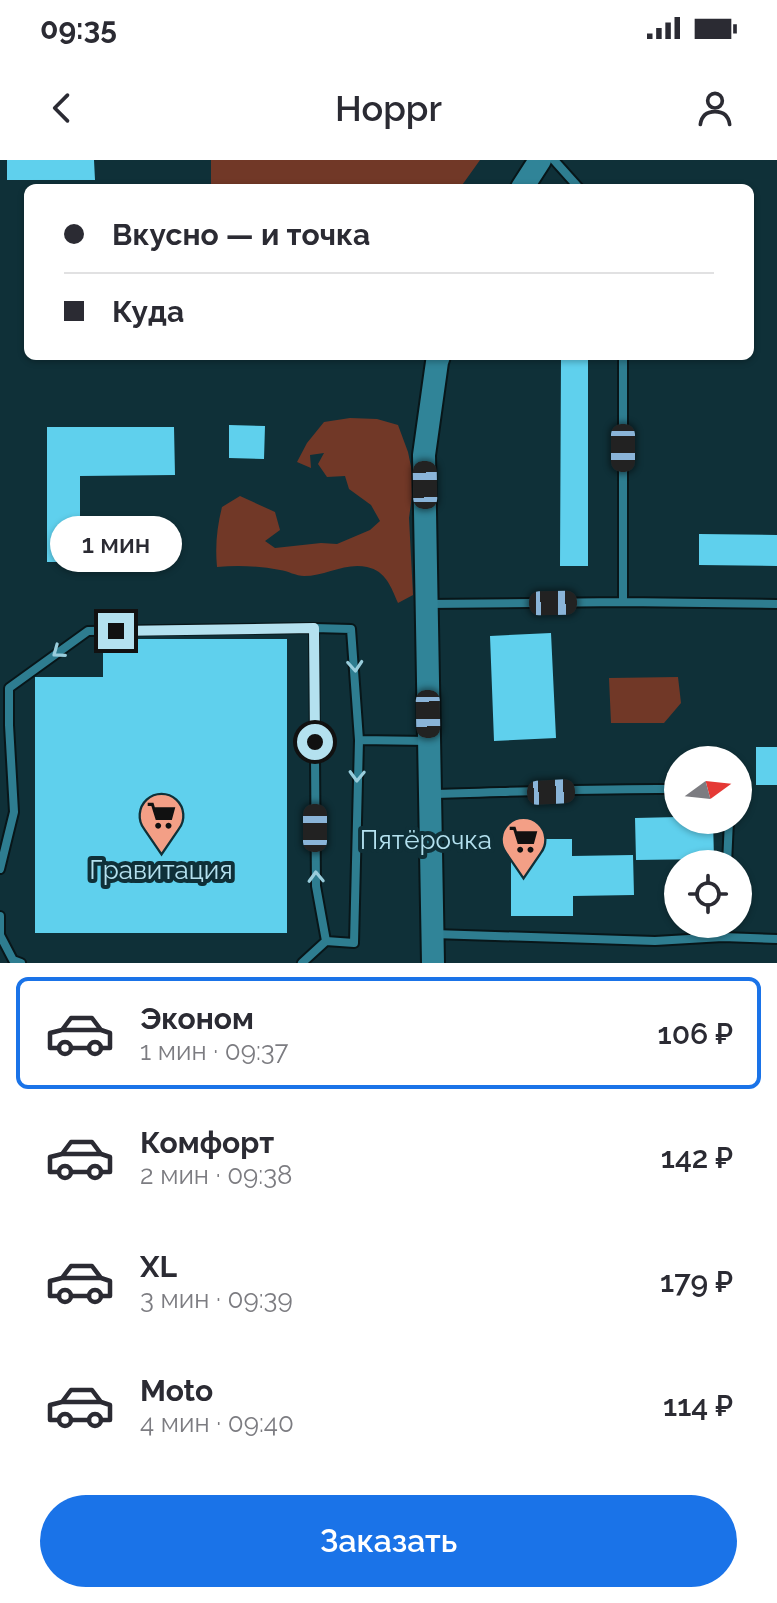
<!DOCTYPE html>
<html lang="ru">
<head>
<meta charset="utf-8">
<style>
  :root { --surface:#fff; --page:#f2f2f3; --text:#2b2b33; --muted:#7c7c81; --line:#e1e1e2; --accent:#1a73e8 }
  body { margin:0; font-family:Raleway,sans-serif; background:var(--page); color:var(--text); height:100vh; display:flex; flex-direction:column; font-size:30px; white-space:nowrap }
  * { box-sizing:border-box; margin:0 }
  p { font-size:26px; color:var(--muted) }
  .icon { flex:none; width:44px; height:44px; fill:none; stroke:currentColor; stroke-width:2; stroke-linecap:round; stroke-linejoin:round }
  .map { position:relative; height:803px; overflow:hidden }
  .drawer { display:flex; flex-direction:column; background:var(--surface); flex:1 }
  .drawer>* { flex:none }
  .hud { position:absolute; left:24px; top:24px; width:730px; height:176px; border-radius:12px; box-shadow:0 2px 6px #0004; display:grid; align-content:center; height:176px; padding:0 40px; background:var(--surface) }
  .needle { width:52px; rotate:75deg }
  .fabs { position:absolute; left:664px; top:586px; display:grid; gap:16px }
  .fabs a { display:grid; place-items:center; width:88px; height:88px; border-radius:50%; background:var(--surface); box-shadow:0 2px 6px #0004; font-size:40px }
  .end { position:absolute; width:36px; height:36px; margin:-18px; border:10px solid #b4e1ef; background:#111; box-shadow:0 0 0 4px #111 }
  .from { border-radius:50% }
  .bubble { position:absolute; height:56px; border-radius:28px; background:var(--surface); box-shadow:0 2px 6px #0004; font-size:26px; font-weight:600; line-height:56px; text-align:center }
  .car { position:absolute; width:24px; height:48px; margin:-24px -12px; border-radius:10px; box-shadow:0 0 6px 2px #0007; background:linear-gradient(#222 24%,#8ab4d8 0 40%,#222 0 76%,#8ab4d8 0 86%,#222 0) }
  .hud b { display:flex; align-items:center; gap:28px; height:76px; font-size:30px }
  .hud b+b { border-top:2px solid var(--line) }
  .hud i { width:20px; height:20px; background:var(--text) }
  ul { padding:14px 0 0; list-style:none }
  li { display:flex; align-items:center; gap:24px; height:112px; margin:0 16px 12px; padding:0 24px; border:4px solid transparent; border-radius:12px }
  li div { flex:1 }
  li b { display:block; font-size:30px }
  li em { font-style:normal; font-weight:600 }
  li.selected { border-color:var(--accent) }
  li>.icon { width:72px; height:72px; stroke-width:1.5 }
  .primary-button { display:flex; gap:16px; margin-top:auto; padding:16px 40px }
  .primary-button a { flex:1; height:92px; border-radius:48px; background:var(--accent); color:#fff; font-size:32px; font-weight:600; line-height:92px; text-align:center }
  .status { display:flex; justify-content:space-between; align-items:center; height:56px; padding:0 40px; background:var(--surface); direction:ltr }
  .status svg { height:22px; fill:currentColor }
  header { display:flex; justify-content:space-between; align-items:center; height:104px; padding:0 40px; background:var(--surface); font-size:36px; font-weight:600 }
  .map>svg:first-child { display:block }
  .green { fill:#713827 }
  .building { fill:#5fd0ed }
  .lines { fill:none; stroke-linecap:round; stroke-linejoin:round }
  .lane-casing { stroke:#081619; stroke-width:12 }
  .secondary-casing { stroke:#081619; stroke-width:26 }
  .lane { stroke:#2e7d90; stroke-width:8 }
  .secondary { stroke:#308498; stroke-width:22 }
  .oneway { stroke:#99cddc }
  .route { stroke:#b4e1ef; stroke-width:10 }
  .labels { text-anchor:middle; stroke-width:8; stroke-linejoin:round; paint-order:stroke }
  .poi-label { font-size:26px; fill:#b4e1ef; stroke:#0f3038; text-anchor:end }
</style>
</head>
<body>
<div class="status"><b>09:35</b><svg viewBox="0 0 49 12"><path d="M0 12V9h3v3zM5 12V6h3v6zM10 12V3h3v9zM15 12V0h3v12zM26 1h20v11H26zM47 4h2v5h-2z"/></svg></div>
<header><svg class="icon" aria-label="back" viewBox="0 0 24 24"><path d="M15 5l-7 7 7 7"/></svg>Hoppr<svg class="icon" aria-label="person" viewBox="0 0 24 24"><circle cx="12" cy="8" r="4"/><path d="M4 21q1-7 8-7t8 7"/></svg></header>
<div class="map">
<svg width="777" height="803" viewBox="0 0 777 803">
  <rect width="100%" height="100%" fill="#0f3038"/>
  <path class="green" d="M 211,0 L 480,0 L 460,28 L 211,28 Z
    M 350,258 L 377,259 L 398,265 L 408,292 L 414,321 L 409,358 L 413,435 L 398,443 C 391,427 386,411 367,407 C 346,402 325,416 304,416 C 296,416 288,411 280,410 C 259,406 238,405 217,407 C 215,386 217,367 222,347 L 240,336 L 275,352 L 280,370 L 265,381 L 275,388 L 321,383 L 337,384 L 370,370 L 380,361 L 371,345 L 349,329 L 345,316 L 327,317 L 318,304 L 324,293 L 310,295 L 311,308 L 297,302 L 307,283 L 324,262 Z
    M 678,517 L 681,543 L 664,563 L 611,563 L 609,518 Z"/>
  <path class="building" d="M 7,0 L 94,0 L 95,20 L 7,20 Z
    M 561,196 L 588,196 L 588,406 L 560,406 Z
    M 229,265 L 265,266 L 264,299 L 229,298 Z
    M 47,267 L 174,267 L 175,315 L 80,316 L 80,402 L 47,402 Z
    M 699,374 L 777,375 L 777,406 L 699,405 Z
    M 551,473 L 556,578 L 494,581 L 490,476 Z
    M 103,479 L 287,479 L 287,773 L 35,773 L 35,517 L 103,517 Z
    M 756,587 L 777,587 L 777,625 L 756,625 Z
    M 678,657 L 678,660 L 713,660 L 714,699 L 636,700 L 635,658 Z
    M 511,679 L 572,679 L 572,696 L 633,695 L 634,735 L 573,736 L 573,756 L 511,756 Z"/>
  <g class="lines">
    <defs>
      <path id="lane" d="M 554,0 L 579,28
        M 623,442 L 777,444
        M 427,444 L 623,442 L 623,196
        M 314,468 L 351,469 L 359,580
        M 431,634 C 513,632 596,628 678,629
        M 727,704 L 729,660
        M 0,709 L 14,652 L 9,565 L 9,528 L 88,471 L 314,468 L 316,726 L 326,781 L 354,783 L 359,580 L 428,581
        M 0,756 L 0,775 L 13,800 L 21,803
        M 434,774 L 655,781 L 723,777 L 777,779
        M 723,777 L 724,764
        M 302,803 L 326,781"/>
      <path id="secondary" d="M 522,28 L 540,0
        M 433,803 L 424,295 L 437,202 L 439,196"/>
    </defs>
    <use href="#lane" class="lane-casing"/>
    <use href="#secondary" class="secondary-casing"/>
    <use href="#lane" class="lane"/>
    <use href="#secondary" class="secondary"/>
  </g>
  <defs><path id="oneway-chevron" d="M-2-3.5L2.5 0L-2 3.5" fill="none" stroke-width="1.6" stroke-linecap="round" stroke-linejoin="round" transform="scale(2)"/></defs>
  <g class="oneway">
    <use href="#oneway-chevron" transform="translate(58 492) rotate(144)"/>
    <use href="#oneway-chevron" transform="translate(355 506) rotate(86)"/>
    <use href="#oneway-chevron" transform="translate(357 616) rotate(92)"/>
    <use href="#oneway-chevron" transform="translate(316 717) rotate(-92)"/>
  </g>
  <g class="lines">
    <path class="route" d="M 116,471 L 314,468 L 315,582"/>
  </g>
  <defs>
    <symbol id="supermarket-pin" viewBox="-11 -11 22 30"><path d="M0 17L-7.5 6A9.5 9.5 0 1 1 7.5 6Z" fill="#f39f86" stroke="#0f3038"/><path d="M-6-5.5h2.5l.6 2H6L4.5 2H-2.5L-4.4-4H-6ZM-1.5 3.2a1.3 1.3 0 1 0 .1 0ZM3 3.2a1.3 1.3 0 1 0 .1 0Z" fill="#111"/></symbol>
  </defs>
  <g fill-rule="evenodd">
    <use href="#supermarket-pin" x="136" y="630" width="51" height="69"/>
    <use href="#supermarket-pin" x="498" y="654" width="51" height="69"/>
  </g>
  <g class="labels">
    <g class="poi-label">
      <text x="492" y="689">Пятёрочка</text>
      <text x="161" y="719" text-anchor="middle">Гравитация</text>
    </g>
  </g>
</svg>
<div class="fabs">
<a><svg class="needle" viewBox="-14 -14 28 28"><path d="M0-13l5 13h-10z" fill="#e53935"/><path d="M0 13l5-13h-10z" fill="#7c7c81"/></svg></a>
<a><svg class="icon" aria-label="locate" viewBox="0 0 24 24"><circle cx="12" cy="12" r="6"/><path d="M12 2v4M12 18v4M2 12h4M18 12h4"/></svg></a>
</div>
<i class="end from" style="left:315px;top:582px"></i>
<i class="end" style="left:116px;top:471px"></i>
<div class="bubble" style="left:50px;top:356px;width:132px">1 мин</div>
<i class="car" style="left:623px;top:288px;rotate:180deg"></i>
<i class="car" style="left:425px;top:325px;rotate:359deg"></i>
<i class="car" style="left:553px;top:443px;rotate:89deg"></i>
<i class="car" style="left:428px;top:554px;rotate:179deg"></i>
<i class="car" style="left:551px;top:632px;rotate:87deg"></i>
<i class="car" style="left:315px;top:668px;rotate:0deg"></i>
<div class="hud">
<b><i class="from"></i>Вкусно — и точка</b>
<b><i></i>Куда</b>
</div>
</div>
<section class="drawer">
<ul>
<li class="selected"><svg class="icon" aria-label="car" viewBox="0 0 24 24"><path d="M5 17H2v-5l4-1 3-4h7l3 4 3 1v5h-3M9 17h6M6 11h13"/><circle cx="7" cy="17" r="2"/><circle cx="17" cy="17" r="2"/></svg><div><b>Эконом</b><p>1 мин · 09:37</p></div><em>106 ₽</em></li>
<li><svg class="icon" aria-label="car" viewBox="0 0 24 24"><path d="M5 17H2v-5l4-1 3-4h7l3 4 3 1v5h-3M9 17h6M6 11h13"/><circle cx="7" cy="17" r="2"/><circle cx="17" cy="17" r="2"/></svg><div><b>Комфорт</b><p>2 мин · 09:38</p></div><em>142 ₽</em></li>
<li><svg class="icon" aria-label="car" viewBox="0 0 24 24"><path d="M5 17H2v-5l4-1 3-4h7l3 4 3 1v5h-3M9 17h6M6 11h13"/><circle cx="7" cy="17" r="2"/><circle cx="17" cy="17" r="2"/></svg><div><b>XL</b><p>3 мин · 09:39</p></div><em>179 ₽</em></li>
<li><svg class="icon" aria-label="car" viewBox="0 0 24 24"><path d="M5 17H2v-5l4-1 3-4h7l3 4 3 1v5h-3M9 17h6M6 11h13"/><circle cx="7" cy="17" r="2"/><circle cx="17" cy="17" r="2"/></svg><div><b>Moto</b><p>4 мин · 09:40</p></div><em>114 ₽</em></li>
</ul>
<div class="primary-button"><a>Заказать</a></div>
</section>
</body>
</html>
